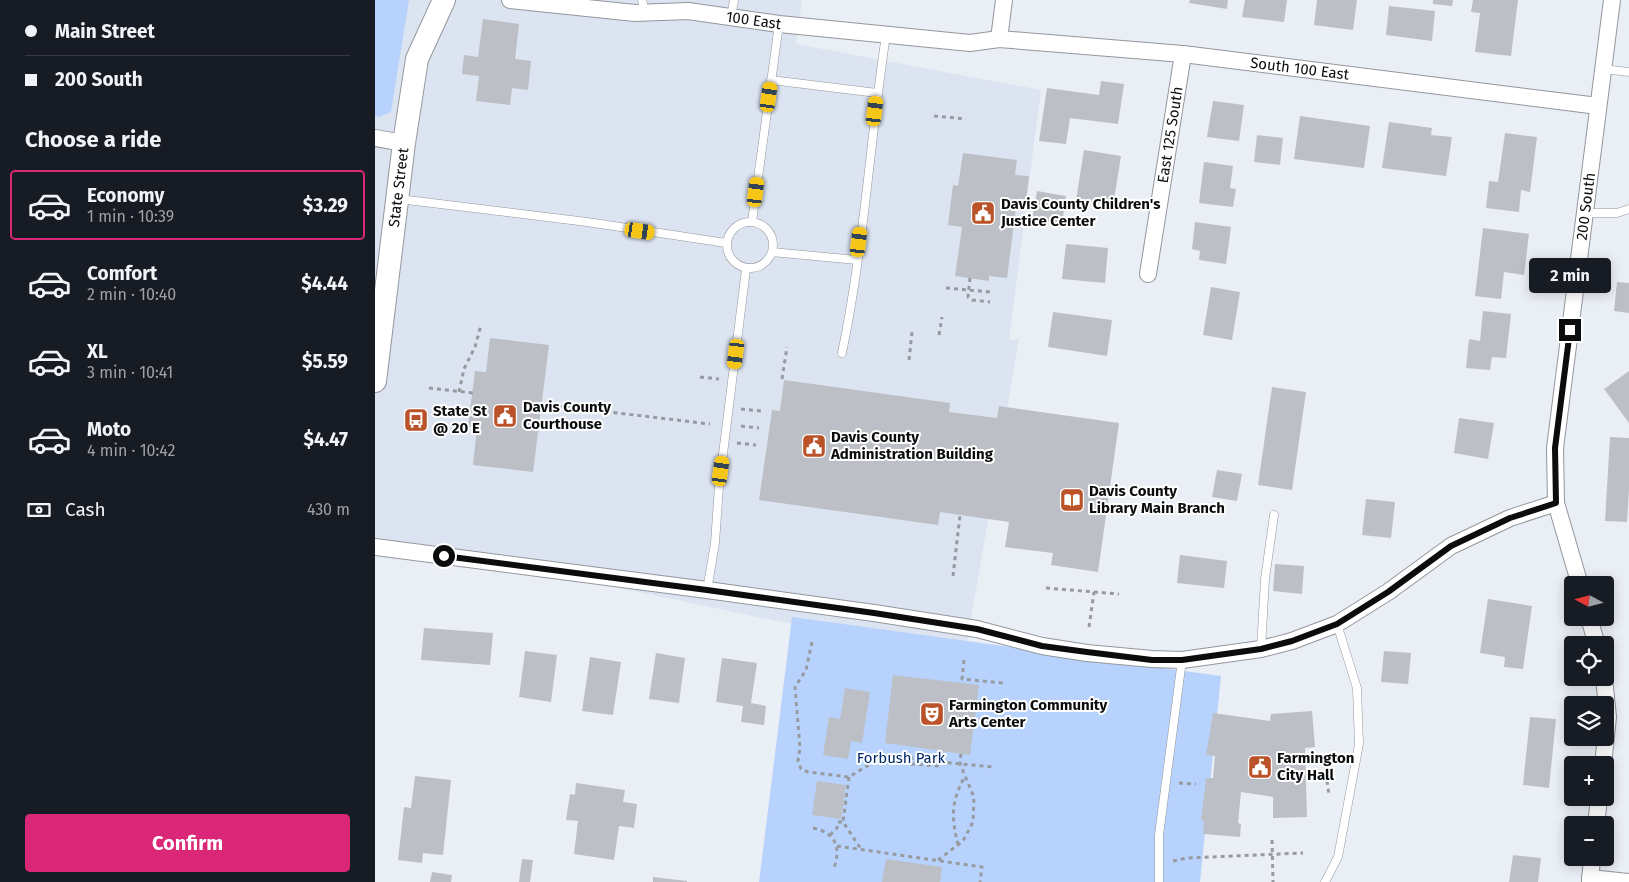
<!DOCTYPE html>
<html lang="en">
<head>
<meta charset="utf-8">
<style>
  :root { --surface:#171b24; --page:#20242c; --text:#f1f3f6; --muted:#9ea1a6; --line:#363941; --accent:#db2777 }
  body { margin:0; font-family:"Fira Sans",sans-serif; background:var(--page); color:var(--text); height:100vh; display:flex; flex-direction:column; font-size:19px; white-space:nowrap }
  * { box-sizing:border-box; margin:0 }
  p { font-size:16px; color:var(--muted) }
  .icon { flex:none; width:28px; height:28px; fill:none; stroke:currentColor; stroke-width:2; stroke-linecap:round; stroke-linejoin:round }
  .map { position:relative; flex:1; overflow:hidden }
  .side { display:flex; flex-direction:column; background:var(--surface); width:375px }
  .side>* { flex:none }
  .hud { display:grid; align-content:center; height:110px; padding:0 25px; background:var(--surface) }
  .needle { width:32px; rotate:277deg }
  .tools { position:absolute; left:1189px; top:576px; display:grid; gap:10px }
  .tools a { display:grid; place-items:center; width:50px; height:50px; border-radius:5px; background:var(--surface); box-shadow:0 2px 12px #0003; font-size:25px }
  .end { position:absolute; width:22px; height:22px; margin:-11px; border:6px solid #0b0c0e; background:#fff; box-shadow:0 0 0 2px #fff }
  .from { border-radius:50% }
  .bubble { position:absolute; height:35px; border-radius:5px; background:var(--surface); box-shadow:0 2px 12px #0003; font-size:16px; font-weight:700; line-height:35px; text-align:center }
  .car { position:absolute; width:15px; height:30px; margin:-15px -8px; border-radius:6px; box-shadow:0 0 4px 1px #0007; background:linear-gradient(#f5c518 24%,#345 0 40%,#f5c518 0 76%,#345 0 86%,#f5c518 0) }
  .hud b { display:flex; align-items:center; gap:18px; height:48px; font-size:19px }
  .hud b+b { border-top:1px solid var(--line) }
  .hud i { width:12px; height:12px; background:var(--text) }
  ul { padding:0; list-style:none }
  li { display:flex; align-items:center; gap:15px; height:70px; margin:0 10px 8px; padding:0 15px; border:2px solid transparent; border-radius:5px }
  li div { flex:1 }
  li b { display:block; font-size:19px }
  li em { font-style:normal; font-weight:700 }
  li.selected { border-color:var(--accent) }
  li>.icon { width:45px; height:45px; stroke-width:1.5 }
  h2 { padding:0 25px; font-size:22px; line-height:60px }
  .pay { display:flex; align-items:center; gap:12px; height:55px; padding:0 25px; font-size:19px }
  .pay p { margin-inline-start:auto }
  .primary-button { display:flex; gap:10px; margin-top:auto; padding:10px 25px }
  .primary-button a { flex:1; height:58px; border-radius:5px; background:var(--accent); color:#fff; font-size:20px; font-weight:700; line-height:58px; text-align:center }
  main { display:flex; flex:1; min-height:0 }
  .map>svg:first-child { display:block }
  .built { fill:#dbe4f0 }
  .green { fill:#b7d3fd }
  .building { fill:#bcc0c6 }
  .lines { fill:none; stroke-linecap:round; stroke-linejoin:round }
  .service-casing { stroke:#93979d; stroke-width:9 }
  .minor-casing { stroke:#93979d; stroke-width:18 }
  .secondary-casing { stroke:#93979d; stroke-width:24 }
  .path { stroke:#979b9f; stroke-width:3; stroke-dasharray:4 4; stroke-linecap:butt }
  .service { stroke:#fff; stroke-width:8 }
  .minor { stroke:#fff; stroke-width:16 }
  .secondary { stroke:#fff; stroke-width:22 }
  .route { stroke:#0b0c0e; stroke-width:6 }
  .labels { text-anchor:middle; stroke-width:4; stroke-linejoin:round; paint-order:stroke }
  .street-label { font-size:15px; fill:#0b0c0e; stroke:#fff }
  .poi-label { font-size:15px; font-weight:bold; fill:#0b0c0e; stroke:#fff; text-anchor:start }
  .park-label { font-size:15px; fill:#002968; stroke:#fff }
</style>
</head>
<body>
<main>
<section class="side">
<div class="hud">
<b><i class="from"></i>Main Street</b>
<b><i></i>200 South</b>
</div>
<h2>Choose a ride</h2>
<ul>
<li class="selected"><svg class="icon" aria-label="car" viewBox="0 0 24 24"><path d="M5 17H2v-5l4-1 3-4h7l3 4 3 1v5h-3M9 17h6M6 11h13"/><circle cx="7" cy="17" r="2"/><circle cx="17" cy="17" r="2"/></svg><div><b>Economy</b><p>1 min · 10:39</p></div><em>$3.29</em></li>
<li><svg class="icon" aria-label="car" viewBox="0 0 24 24"><path d="M5 17H2v-5l4-1 3-4h7l3 4 3 1v5h-3M9 17h6M6 11h13"/><circle cx="7" cy="17" r="2"/><circle cx="17" cy="17" r="2"/></svg><div><b>Comfort</b><p>2 min · 10:40</p></div><em>$4.44</em></li>
<li><svg class="icon" aria-label="car" viewBox="0 0 24 24"><path d="M5 17H2v-5l4-1 3-4h7l3 4 3 1v5h-3M9 17h6M6 11h13"/><circle cx="7" cy="17" r="2"/><circle cx="17" cy="17" r="2"/></svg><div><b>XL</b><p>3 min · 10:41</p></div><em>$5.59</em></li>
<li><svg class="icon" aria-label="car" viewBox="0 0 24 24"><path d="M5 17H2v-5l4-1 3-4h7l3 4 3 1v5h-3M9 17h6M6 11h13"/><circle cx="7" cy="17" r="2"/><circle cx="17" cy="17" r="2"/></svg><div><b>Moto</b><p>4 min · 10:42</p></div><em>$4.47</em></li>
</ul>
<div class="pay"><svg class="icon" aria-label="cash" viewBox="0 0 24 24"><path d="M3 7h18v10H3z"/><circle cx="12" cy="12" r="2"/></svg>Cash<p>430 m</p></div>
<div class="primary-button"><a>Confirm</a></div>
</section>
<div class="map">
<svg width="1254" height="882" viewBox="0 0 1254 882">
  <rect width="100%" height="100%" fill="#eaeff5"/>
  <path class="built" d="M 0,0 L 427,0 L 421,44 L 666,90 L 634,340 L 644,339 L 589,660 L 0,537 Z"/>
  <path class="green" d="M 0,0 L 34,0 L 16,112 L 4,117 L 0,116 Z
    M 417,617 L 846,676 L 825,882 L 384,882 Z"/>
  <path class="building" d="M 815,0 L 853,0 L 852,9 L 814,3 Z
    M 870,0 L 912,0 L 909,22 L 867,17 Z
    M 942,0 L 982,0 L 978,30 L 939,25 Z
    M 1058,0 L 1078,0 L 1077,6 L 1058,4 Z
    M 1098,0 L 1143,0 L 1136,56 L 1100,52 L 1105,13 L 1096,12 Z
    M 1014,6 L 1060,11 L 1057,41 L 1011,35 Z
    M 108,19 L 144,24 L 140,59 L 156,61 L 153,90 L 137,88 L 135,105 L 101,101 L 104,76 L 87,74 L 89,55 L 103,57 Z
    M 726,81 L 749,84 L 743,124 L 695,118 L 691,144 L 664,141 L 672,88 L 724,95 Z
    M 838,101 L 869,105 L 864,141 L 832,137 Z
    M 925,116 L 995,126 L 989,168 L 919,159 Z
    M 1014,122 L 1057,128 L 1056,135 L 1077,137 L 1071,176 L 1007,168 Z
    M 1130,133 L 1162,137 L 1155,192 L 1146,190 L 1144,212 L 1111,208 L 1114,181 L 1123,182 Z
    M 882,135 L 908,138 L 905,165 L 879,162 Z
    M 709,150 L 746,156 L 738,206 L 701,200 Z
    M 588,153 L 642,160 L 640,175 L 654,176 L 651,201 L 642,200 L 632,278 L 614,276 L 614,281 L 580,276 L 587,227 L 573,225 L 578,185 L 583,186 Z
    M 829,162 L 858,166 L 855,188 L 861,189 L 858,207 L 824,203 Z
    M 662,191 L 691,196 L 687,224 L 657,220 Z
    M 820,222 L 856,227 L 851,264 L 824,260 L 825,251 L 817,249 Z
    M 1108,228 L 1154,234 L 1149,275 L 1129,272 L 1126,299 L 1100,296 Z
    M 691,244 L 733,248 L 730,283 L 687,279 Z
    M 1242,282 L 1254,283 L 1254,313 L 1239,311 Z
    M 836,287 L 865,292 L 857,340 L 828,335 Z
    M 1108,311 L 1136,314 L 1131,358 L 1117,357 L 1115,370 L 1091,368 L 1094,339 L 1105,341 Z
    M 678,312 L 737,320 L 732,356 L 673,347 Z
    M 115,338 L 174,345 L 158,472 L 98,465 L 102,428 L 93,427 L 100,371 L 111,372 Z
    M 1254,371 L 1254,423 L 1229,389 Z
    M 409,380 L 575,403 L 574,412 L 622,418 L 624,406 L 744,423 L 723,572 L 676,565 L 678,553 L 630,547 L 634,522 L 565,512 L 563,525 L 384,500 L 397,410 L 405,411 Z
    M 897,387 L 931,392 L 917,490 L 883,485 Z
    M 1084,418 L 1119,423 L 1113,459 L 1079,453 Z
    M 1235,437 L 1254,438 L 1254,489 L 1252,522 L 1230,521 Z
    M 842,470 L 867,474 L 862,501 L 837,497 Z
    M 991,499 L 1020,502 L 1016,538 L 987,535 Z
    M 805,555 L 852,561 L 849,588 L 802,583 Z
    M 900,564 L 929,566 L 927,594 L 898,591 Z
    M 1113,599 L 1157,606 L 1148,669 L 1129,667 L 1130,657 L 1105,653 Z
    M 49,628 L 118,633 L 115,665 L 46,660 Z
    M 150,651 L 182,655 L 176,702 L 144,697 Z
    M 1009,651 L 1036,653 L 1033,684 L 1006,682 Z
    M 281,653 L 310,658 L 304,703 L 274,699 Z
    M 215,657 L 246,662 L 238,715 L 207,711 Z
    M 347,658 L 382,663 L 376,703 L 391,706 L 389,725 L 366,722 L 368,706 L 341,702 Z
    M 518,675 L 604,685 L 595,755 L 510,743 Z
    M 470,688 L 495,692 L 487,743 L 476,741 L 473,759 L 448,755 L 454,717 L 465,719 Z
    M 937,711 L 940,747 L 930,748 L 932,817 L 898,818 L 898,797 L 866,792 L 863,823 L 866,824 L 865,837 L 828,834 L 829,821 L 826,819 L 831,778 L 838,778 L 840,756 L 831,755 L 838,713 L 895,721 L 896,714 Z
    M 1155,717 L 1181,719 L 1174,788 L 1148,785 Z
    M 40,776 L 76,780 L 68,855 L 48,853 L 47,863 L 23,860 L 29,807 L 36,808 Z
    M 442,781 L 471,785 L 466,819 L 437,815 Z
    M 201,783 L 250,790 L 248,802 L 262,804 L 259,828 L 244,826 L 239,860 L 199,854 L 203,821 L 191,820 L 195,794 L 200,795 Z
    M 1138,855 L 1166,858 L 1163,882 L 1134,882 Z
    M 147,859 L 158,860 L 155,882 L 144,882 Z
    M 511,859 L 567,867 L 565,882 L 507,882 Z
    M 57,872 L 77,875 L 76,882 L 55,882 Z
    M 278,877 L 312,881 L 312,882 L 278,882 Z"/>
  <g class="lines">
    <defs>
      <path id="service" d="M 267,0 L 270,13
        M 356,17 L 359,0
        M 1228,69 L 1254,72
        M 396,80 L 502,93
        M 24,199 L 212,222 L 351,243
        M 1210,213 L 1242,213 L 1254,209
        M352 245a23 23 0 1 1 46 0a23 23 0 1 1-46 0Z
        M 377,222 L 404,24
        M 397,252 L 482,260
        M 467,353 C 489,248 495,140 511,35
        M 332,590 L 340,543 L 344,486 L 371,269
        M 886,649 L 890,579 L 899,515
        M 784,882 L 784,835 L 807,660
        M 950,882 L 963,857 L 984,744 L 982,688 L 962,624"/>
      <g id="minor">
        <path id="s1" d="M 135,0 L 260,13 L 313,11 L 404,24 L 595,43 L 624,39 L 808,54 L 1223,106"/>
        <path d="M 624,39 L 629,0"/>
        <path d="M 0,138 L 29,143"/>
        <path id="s2" d="M 773,274 L 808,54"/>
        <path d="M 0,547 L 332,590 L 499,613 L 602,629 L 667,646 L 712,653 L 777,659 L 807,660 L 886,649 L 917,641 L 962,624 L 1013,592 L 1076,546 L 1135,518 L 1181,503"/>
        <path id="s3" d="M 1205,585 L 1181,503 L 1180,448 L 1237,0"/>
        <path d="M 1214,618 L 1222,645"/>
        <path d="M 1228,765 L 1233,717 L 1229,678"/>
        <path d="M 1221,825 L 1224,798"/>
        <path d="M 1215,878 L 1253,882"/>
        <path d="M 1215,882 L 1217,858"/>
      </g>
      <g id="secondary">
        <path id="s4" d="M 0,381 L 29,143 L 42,59 L 69,0"/>
      </g>
    </defs>
    <use href="#service" class="service-casing"/>
    <use href="#minor" class="minor-casing"/>
    <use href="#secondary" class="secondary-casing"/>
    <path class="path" d="M 559,116 L 591,119
      M 595,278 L 593,297 L 597,300 L 615,302
      M 571,288 L 616,292
      M 564,335 L 567,317
      M 534,360 L 537,332
      M 325,377 L 344,379
      M 407,379 L 412,347
      M 54,388 L 98,393
      M 84,392 L 89,369 L 100,347 L 106,325
      M 167,404 L 335,424
      M 366,409 L 386,411
      M 366,426 L 384,428
      M 362,443 L 381,445
      M 578,576 L 585,515
      M 671,588 L 744,594
      M 714,627 L 719,592
      M 437,642 L 431,670 L 420,687 L 425,748 L 423,761 L 426,769 L 433,772 L 474,777 L 510,755 L 537,758 L 536,764 L 564,766 L 565,762 L 618,767
      M 589,660 L 587,679 L 628,683
      M 604,719 L 624,722
      M 931,760 L 949,759 L 954,795
      M 474,777 L 468,822 L 486,849
      M 804,783 L 821,784
      M 438,828 C 461,833 466,847 459,868
      M 455,835 L 462,828 L 463,822 L 468,822
      M 897,840 L 898,882
      M 583,845 C 576,816 576,802 590,776
      M 462,846 L 607,867 L 605,882
      M 563,860 L 588,841 L 598,822 L 599,797 L 585,764 L 586,753
      M 798,861 L 812,858 L 928,853"/>
    <use href="#service" class="service"/>
    <use href="#minor" class="minor"/>
    <use href="#secondary" class="secondary"/>
  </g>
  <g class="lines">
    <path class="route" d="M 69,556 L 332,590 L 499,613 L 602,629 L 667,646 L 712,652 L 777,660 L 807,660 L 886,649 L 917,641 L 962,624 L 1013,592 L 1076,546 L 1135,518 L 1181,503 L 1180,448 L 1195,330"/>
  </g>
  <defs>
    <symbol id="civic-square" viewBox="-11 -11 22 22"><rect x="-9" y="-9" width="18" height="18" rx="4" fill="#ba5329" stroke="#fff"/><path d="M-.6-6.5H3V-4.5H.6V-3L4-1V1h2V6H-6V1h2V-1L-.6-3ZM-1.2 2.5V6h2.4V2.5Z" fill="#fff"/></symbol>
    <symbol id="bus-square" viewBox="-11 -11 22 22"><rect x="-9" y="-9" width="18" height="18" rx="4" fill="#ba5329" stroke="#fff"/><path d="M-5-6H5V4H4V6H2V4H-2V6H-4V4H-5ZM-3.5-4V0h7V-4ZM-3.5 1.2v1.5H-2V1.2ZM2 1.2v1.5H3.5V1.2Z" fill="#fff"/></symbol>
    <symbol id="library-square" viewBox="-11 -11 22 22"><rect x="-9" y="-9" width="18" height="18" rx="4" fill="#ba5329" stroke="#fff"/><path d="M-6-4Q-3-5.5-.7-3.5V5Q-3 3-6 4ZM6-4Q3-5.5 .7-3.5V5Q3 3 6 4Z" fill="#fff"/></symbol>
    <symbol id="theatre-square" viewBox="-11 -11 22 22"><rect x="-9" y="-9" width="18" height="18" rx="4" fill="#ba5329" stroke="#fff"/><path d="M-5-5.5Q0-4 5-5.5V0Q5 5 0 6Q-5 5-5 0ZM-3.3-2.5H-1v1.5H-3.3ZM1-2.5H3.3v1.5H1ZM-2.8 1Q0 5.5 2.8 1Z" fill="#fff"/></symbol>
  </defs>
  <g fill-rule="evenodd">
    <use href="#civic-square" x="594" y="199" width="28" height="28"/>
    <use href="#civic-square" x="116" y="402" width="28" height="28"/>
    <use href="#bus-square" x="27" y="406" width="28" height="28"/>
    <use href="#civic-square" x="425" y="432" width="28" height="28"/>
    <use href="#library-square" x="683" y="486" width="28" height="28"/>
    <use href="#theatre-square" x="543" y="700" width="28" height="28"/>
    <use href="#civic-square" x="871" y="753" width="28" height="28"/>
  </g>
  <g class="labels">
    <g class="street-label">
      <text dy="5" stroke="none"><textPath href="#s1" startOffset="245">100 East</textPath></text>
      <text dy="5" stroke="none"><textPath href="#s1" startOffset="794">South 100 East</textPath></text>
      <text dy="5" stroke="none"><textPath href="#s2" startOffset="141">East 125 South</textPath></text>
      <text dy="5" stroke="none"><textPath href="#s4" startOffset="195">State Street</textPath></text>
      <text dy="5" stroke="none"><textPath href="#s3" startOffset="384">200 South</textPath></text>
    </g>
    <g class="poi-label">
      <text x="626" y="209">Davis County Children's<tspan x="626" dy="17">Justice Center</tspan></text>
      <text x="148" y="412">Davis County<tspan x="148" dy="17">Courthouse</tspan></text>
      <text x="58" y="416">State St<tspan x="58" dy="17">@ 20 E</tspan></text>
      <text x="456" y="442">Davis County<tspan x="456" dy="17">Administration Building</tspan></text>
      <text x="714" y="496">Davis County<tspan x="714" dy="17">Library Main Branch</tspan></text>
      <text x="574" y="710">Farmington Community<tspan x="574" dy="17">Arts Center</tspan></text>
      <text x="902" y="763">Farmington<tspan x="902" dy="17">City Hall</tspan></text>
    </g>
    <g class="park-label">
      <text x="526" y="763">Forbush Park</text>
    </g>
  </g>
</svg>
<div class="tools">
<a><svg class="needle" viewBox="-14 -14 28 28"><path d="M0-13l5 13h-10z" fill="#e53935"/><path d="M0 13l5-13h-10z" fill="#9ea1a6"/></svg></a>
<a><svg class="icon" aria-label="locate" viewBox="0 0 24 24"><circle cx="12" cy="12" r="6"/><path d="M12 2v4M12 18v4M2 12h4M18 12h4"/></svg></a>
<a><svg class="icon" aria-label="layers" viewBox="0 0 24 24"><path d="M12 4l9 5-9 5-9-5zM3 14l9 5 9-5"/></svg></a>
<a>+</a>
<a>−</a>
</div>
<i class="end from" style="left:69px;top:556px"></i>
<i class="end" style="left:1195px;top:330px"></i>
<div class="bubble" style="left:1154px;top:258px;width:82px">2 min</div>
<i class="car" style="left:394px;top:97px;rotate:8deg"></i>
<i class="car" style="left:500px;top:111px;rotate:7deg"></i>
<i class="car" style="left:381px;top:192px;rotate:7deg"></i>
<i class="car" style="left:265px;top:231px;rotate:98deg"></i>
<i class="car" style="left:484px;top:242px;rotate:7deg"></i>
<i class="car" style="left:361px;top:354px;rotate:187deg"></i>
<i class="car" style="left:346px;top:471px;rotate:8deg"></i>
</div>
</main>
</body>
</html>
